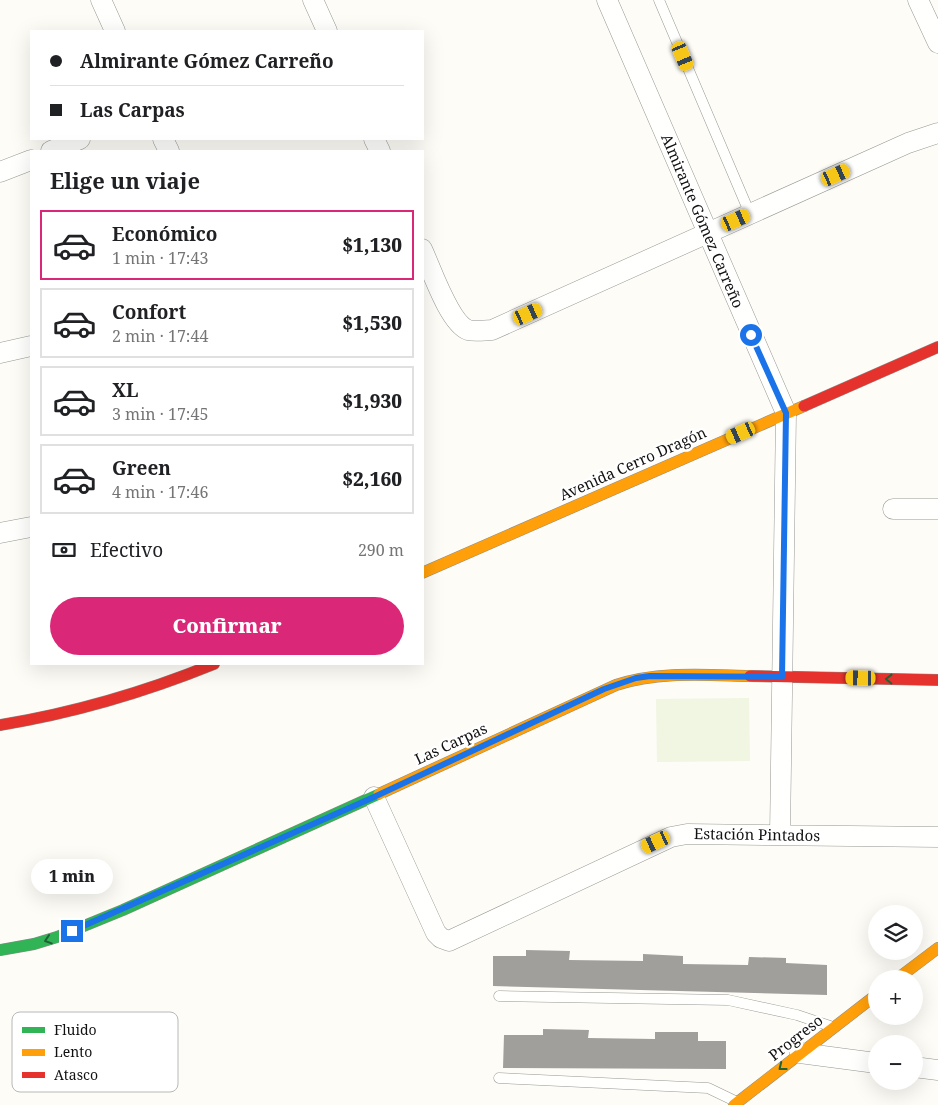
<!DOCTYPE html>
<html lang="es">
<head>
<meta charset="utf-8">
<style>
  :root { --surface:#fff; --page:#f6f6f6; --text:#202124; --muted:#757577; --line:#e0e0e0; --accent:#db2777 }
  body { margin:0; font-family:"Noto Serif",serif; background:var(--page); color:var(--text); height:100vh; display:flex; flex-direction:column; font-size:19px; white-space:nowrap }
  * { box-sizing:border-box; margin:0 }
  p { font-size:16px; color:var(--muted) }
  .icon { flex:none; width:28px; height:28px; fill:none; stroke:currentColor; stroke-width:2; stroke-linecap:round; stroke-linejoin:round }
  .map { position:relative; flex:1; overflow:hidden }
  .sheet { position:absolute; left:30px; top:150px; width:394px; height:515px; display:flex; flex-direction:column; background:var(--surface); border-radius:0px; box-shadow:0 5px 20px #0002 }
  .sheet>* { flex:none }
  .hud { position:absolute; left:30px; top:30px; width:394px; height:110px; border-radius:0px; box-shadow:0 5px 20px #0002; display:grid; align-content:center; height:110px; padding:0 20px; background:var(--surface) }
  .fabs { position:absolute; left:868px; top:905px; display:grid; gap:10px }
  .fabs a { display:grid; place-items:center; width:55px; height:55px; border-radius:50%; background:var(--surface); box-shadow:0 5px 20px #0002; font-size:25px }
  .end { position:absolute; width:22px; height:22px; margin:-11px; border:6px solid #1a73e8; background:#fff; box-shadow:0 0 0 2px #fff }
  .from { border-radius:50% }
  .bubble { position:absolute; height:35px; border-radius:18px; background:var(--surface); box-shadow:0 5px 20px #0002; font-size:16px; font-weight:800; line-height:35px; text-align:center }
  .car { position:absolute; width:15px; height:30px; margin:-15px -8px; border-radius:6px; box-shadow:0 0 4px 1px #0007; background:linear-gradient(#f5c518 24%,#345 0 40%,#f5c518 0 76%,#345 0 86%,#f5c518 0) }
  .hud b { display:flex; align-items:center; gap:18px; height:48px; font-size:19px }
  .hud b+b { border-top:1px solid var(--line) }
  .hud i { width:12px; height:12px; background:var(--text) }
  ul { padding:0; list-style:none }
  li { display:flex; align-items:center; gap:15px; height:70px; margin:0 10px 8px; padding:0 10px; border:2px solid var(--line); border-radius:0px }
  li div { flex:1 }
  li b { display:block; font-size:19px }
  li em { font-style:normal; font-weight:800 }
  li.on { border-color:var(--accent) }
  li>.icon { width:45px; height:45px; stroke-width:1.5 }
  h2 { padding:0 20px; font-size:22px; line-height:60px }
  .pay { display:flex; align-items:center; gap:12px; height:55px; padding:0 20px; font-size:19px }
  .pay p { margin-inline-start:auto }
  .cta { display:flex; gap:10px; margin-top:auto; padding:10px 20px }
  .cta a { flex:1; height:58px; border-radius:30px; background:var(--accent); color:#fff; font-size:20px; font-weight:800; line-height:58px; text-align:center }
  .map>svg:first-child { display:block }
  .pitch { fill:#f0f6e1 }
  .building { fill:#a19f9c }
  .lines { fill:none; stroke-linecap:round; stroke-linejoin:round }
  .lane-casing { stroke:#979795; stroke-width:11 }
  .street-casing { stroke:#979795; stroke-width:21 }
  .fast-casing { stroke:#8e8d8b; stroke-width:12 }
  .slow-casing { stroke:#8e8d8b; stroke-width:12 }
  .jam-casing { stroke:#8e8d8b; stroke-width:12 }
  .lane { stroke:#fffffe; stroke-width:10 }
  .street { stroke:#fffffe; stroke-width:20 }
  .fast { stroke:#30b455; stroke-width:11 }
  .slow { stroke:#ff9f0a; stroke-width:11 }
  .jam { stroke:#e5322d; stroke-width:11 }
  .oneway { stroke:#206233 }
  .route { stroke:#1a73e8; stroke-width:6 }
  .labels { text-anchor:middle; stroke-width:5; stroke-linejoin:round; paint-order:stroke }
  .street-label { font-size:15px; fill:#111; stroke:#fff }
  .key { fill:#fff; stroke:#b8b8b8; stroke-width:1 }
  .key-label { font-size:14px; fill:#111 }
</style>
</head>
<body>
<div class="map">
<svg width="938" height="1105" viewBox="0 0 938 1105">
  <rect width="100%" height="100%" fill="#fdfcf7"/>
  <path class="pitch" d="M 749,698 L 750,761 L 657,762 L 656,699 Z"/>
  <path class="building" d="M 526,950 L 570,951 L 569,960 L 643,961 L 643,954 L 683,956 L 683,964 L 748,965 L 749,957 L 786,958 L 786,963 L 827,965 L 827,995 L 493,986 L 493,956 L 526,956 Z
    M 543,1029 L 589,1030 L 588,1038 L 655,1039 L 655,1032 L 698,1032 L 698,1041 L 726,1041 L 726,1069 L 503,1068 L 504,1035 L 543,1035 Z"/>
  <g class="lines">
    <defs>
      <path id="lane" d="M 659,0 L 750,214
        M 499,996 L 728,1000 L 797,1015 L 830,1026
        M 499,1078 L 708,1088 L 735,1101"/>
      <path id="street" d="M 101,0 L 115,31
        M 313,0 L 327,31
        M 607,0 L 786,413 L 780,835
        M 918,0 L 938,43
        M 163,139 L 169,151
        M 374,139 L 380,151
        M 51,151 L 80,139
        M 0,172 L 31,160
        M 422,249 C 431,268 449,323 468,330 C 476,332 485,330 492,330 L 908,143 L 938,133
        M 0,353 L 31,346
        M 893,509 L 938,509
        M 0,533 L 31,527
        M 374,797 L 436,933 L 441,938 L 449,941 L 671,837 L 687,834 L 938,837
        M 800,1053 L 876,1063
        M 914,1067 L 938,1070"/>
      <path id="fast" d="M 0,950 L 34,944 L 57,937 L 123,910 L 379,794"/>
      <path id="slow" d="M 422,573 L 804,406
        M 379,794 L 616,685 C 659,671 705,675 750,676
        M 897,979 L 938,948
        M 734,1105 L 876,995"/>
      <path id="jam" d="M 804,406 L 938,347
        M 750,676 L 938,680
        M 0,725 C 74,713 145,692 214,664"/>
    </defs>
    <use href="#lane" class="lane-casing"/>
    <use href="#street" class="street-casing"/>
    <use href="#fast" class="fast-casing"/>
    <use href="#slow" class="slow-casing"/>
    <use href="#jam" class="jam-casing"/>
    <use href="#lane" class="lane"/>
    <use href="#street" class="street"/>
    <use href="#fast" class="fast"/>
    <use href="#slow" class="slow"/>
    <use href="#jam" class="jam"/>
  </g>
  <defs><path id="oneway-chevron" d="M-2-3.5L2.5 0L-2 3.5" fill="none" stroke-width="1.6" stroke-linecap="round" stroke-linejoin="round" transform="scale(1.25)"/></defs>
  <g class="oneway">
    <use href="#oneway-chevron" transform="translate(889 679) rotate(-179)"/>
    <use href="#oneway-chevron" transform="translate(48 940) rotate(162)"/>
    <use href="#oneway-chevron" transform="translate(782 1067) rotate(142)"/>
  </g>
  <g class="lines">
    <path class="route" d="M 72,931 L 374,797 L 604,689 L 636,678 L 650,676 L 782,677 L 786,413 L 751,335"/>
  </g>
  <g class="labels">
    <g class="street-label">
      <text transform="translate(702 221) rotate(67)" y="5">Almirante Gómez Carreño</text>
      <text transform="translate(633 464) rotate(-24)" y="5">Avenida Cerro Dragón</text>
      <text transform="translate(451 744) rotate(-25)" y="5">Las Carpas</text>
      <text transform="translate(757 835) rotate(1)" y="5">Estación Pintados</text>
      <text transform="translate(796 1038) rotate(-38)" y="5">Progreso</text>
    </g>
  </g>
  <rect x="12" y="1012" width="166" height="80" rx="8" class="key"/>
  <rect x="22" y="1027" width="23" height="6" fill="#30b455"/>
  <rect x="22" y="1049" width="23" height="7" fill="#ff9f0a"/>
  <rect x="22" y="1072" width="23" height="6" fill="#e5322d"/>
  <g class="key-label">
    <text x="54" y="1035">Fluido</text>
    <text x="54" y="1057">Lento</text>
    <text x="54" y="1080">Atasco</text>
  </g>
</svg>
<div class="fabs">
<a><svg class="icon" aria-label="layers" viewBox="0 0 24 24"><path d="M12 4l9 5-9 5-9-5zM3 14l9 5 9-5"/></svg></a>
<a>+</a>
<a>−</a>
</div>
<i class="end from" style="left:751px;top:335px"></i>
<i class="end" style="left:72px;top:931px"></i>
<div class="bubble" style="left:31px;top:859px;width:82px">1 min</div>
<i class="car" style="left:683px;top:56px;rotate:157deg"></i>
<i class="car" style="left:836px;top:175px;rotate:66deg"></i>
<i class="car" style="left:736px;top:220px;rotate:66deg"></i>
<i class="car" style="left:528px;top:314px;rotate:66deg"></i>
<i class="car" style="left:741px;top:433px;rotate:246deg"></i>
<i class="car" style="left:861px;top:678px;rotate:271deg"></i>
<i class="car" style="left:656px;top:842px;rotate:245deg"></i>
<div class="hud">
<b><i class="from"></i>Almirante Gómez Carreño</b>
<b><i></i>Las Carpas</b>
</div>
<section class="sheet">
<h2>Elige un viaje</h2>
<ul>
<li class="on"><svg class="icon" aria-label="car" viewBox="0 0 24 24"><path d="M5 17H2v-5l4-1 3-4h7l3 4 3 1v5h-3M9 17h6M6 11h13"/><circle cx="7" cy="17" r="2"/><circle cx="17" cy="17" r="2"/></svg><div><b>Económico</b><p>1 min · 17:43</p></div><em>$1,130</em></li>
<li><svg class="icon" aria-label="car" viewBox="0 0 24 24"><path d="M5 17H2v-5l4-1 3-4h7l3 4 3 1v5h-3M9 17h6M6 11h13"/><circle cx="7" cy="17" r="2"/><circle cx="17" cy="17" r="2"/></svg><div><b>Confort</b><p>2 min · 17:44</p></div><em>$1,530</em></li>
<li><svg class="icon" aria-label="car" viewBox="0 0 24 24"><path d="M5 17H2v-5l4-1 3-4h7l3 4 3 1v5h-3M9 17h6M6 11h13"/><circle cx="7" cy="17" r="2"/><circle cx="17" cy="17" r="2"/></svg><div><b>XL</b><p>3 min · 17:45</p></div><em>$1,930</em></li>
<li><svg class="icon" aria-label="car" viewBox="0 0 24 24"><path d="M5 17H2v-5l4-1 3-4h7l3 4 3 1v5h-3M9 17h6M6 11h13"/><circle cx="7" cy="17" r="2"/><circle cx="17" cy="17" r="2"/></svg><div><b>Green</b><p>4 min · 17:46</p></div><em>$2,160</em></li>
</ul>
<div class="pay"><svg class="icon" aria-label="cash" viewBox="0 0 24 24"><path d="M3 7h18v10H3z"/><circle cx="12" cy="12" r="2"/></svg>Efectivo<p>290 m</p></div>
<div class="cta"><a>Confirmar</a></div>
</section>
</div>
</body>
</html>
